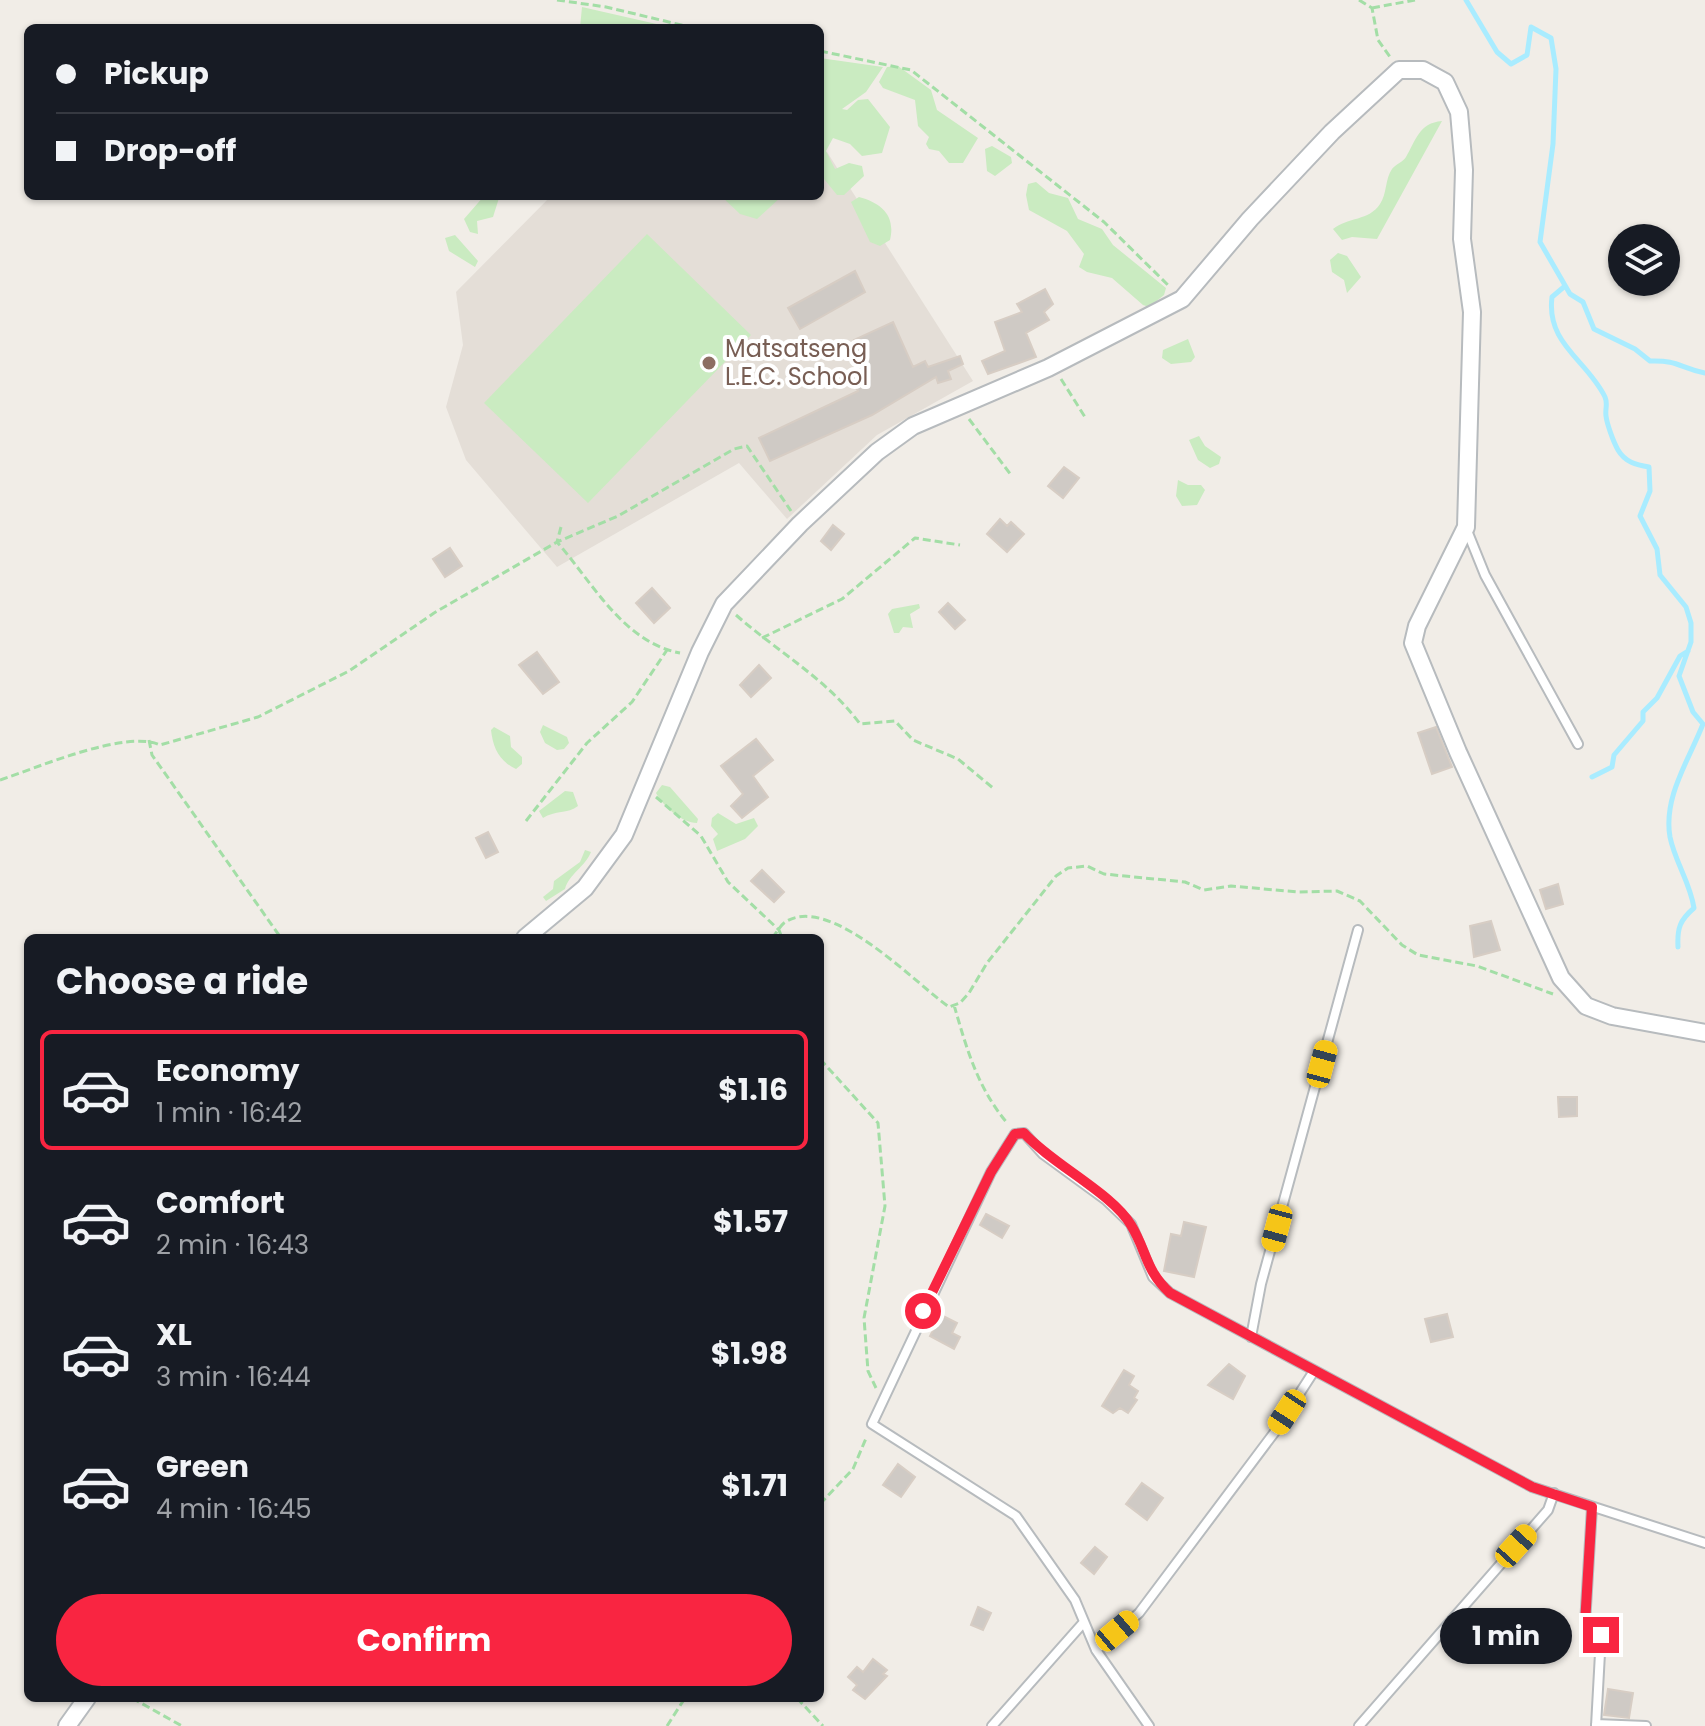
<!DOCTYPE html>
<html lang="en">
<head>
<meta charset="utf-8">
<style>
  :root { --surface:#171b24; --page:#20242c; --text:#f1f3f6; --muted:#9ea1a6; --line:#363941; --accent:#f92541 }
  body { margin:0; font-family:Poppins,sans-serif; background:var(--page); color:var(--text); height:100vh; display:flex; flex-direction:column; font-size:30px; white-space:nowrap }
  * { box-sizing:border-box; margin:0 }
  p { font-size:26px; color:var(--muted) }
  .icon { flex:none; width:44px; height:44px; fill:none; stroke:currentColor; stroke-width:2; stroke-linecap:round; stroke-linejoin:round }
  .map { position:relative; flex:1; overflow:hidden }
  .details { position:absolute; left:24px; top:934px; width:800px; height:768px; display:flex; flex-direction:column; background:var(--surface); border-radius:12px; box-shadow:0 2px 6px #0004 }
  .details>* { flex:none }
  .guide { position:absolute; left:24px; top:24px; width:800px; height:176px; border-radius:12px; box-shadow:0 2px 6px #0004; display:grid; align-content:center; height:176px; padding:0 32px; background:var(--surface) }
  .fabs { position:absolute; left:1608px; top:224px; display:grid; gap:16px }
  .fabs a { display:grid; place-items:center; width:72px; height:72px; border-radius:50%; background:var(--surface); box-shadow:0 2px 6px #0004; font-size:40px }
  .end { position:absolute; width:36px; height:36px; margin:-18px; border:10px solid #f92541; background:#fff; box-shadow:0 0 0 4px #fff }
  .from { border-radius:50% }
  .bubble { position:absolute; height:56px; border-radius:28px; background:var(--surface); box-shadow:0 2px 6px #0004; font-size:26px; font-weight:700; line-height:56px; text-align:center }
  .car { position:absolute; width:24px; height:48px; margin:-24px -12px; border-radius:10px; box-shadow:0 0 6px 2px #0007; background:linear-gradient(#f5c518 24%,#345 0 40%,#f5c518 0 76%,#345 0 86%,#f5c518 0) }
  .guide b { display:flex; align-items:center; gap:28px; height:76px; font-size:30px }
  .guide b+b { border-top:2px solid var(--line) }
  .guide i { width:20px; height:20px; background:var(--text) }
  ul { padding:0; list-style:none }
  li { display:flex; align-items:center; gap:24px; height:120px; margin:0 16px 12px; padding:0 16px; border:4px solid transparent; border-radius:12px }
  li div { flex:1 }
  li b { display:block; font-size:30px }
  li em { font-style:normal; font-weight:700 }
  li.on { border-color:var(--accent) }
  li>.icon { width:72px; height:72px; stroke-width:1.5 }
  h2 { padding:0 32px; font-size:36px; line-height:96px }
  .cta { display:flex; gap:16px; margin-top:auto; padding:16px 32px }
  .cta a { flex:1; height:92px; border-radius:48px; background:var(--accent); color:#fff; font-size:32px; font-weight:700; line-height:92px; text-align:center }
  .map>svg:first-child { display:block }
  .education { fill:#e4ded7 }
  .green { fill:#caebc1 }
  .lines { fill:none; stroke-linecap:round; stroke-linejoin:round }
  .stream { stroke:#a9ecff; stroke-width:5 }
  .building { fill:#cfcac5; stroke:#d7cdc4; stroke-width:2 }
  .lane-casing { stroke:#b7bbbe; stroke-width:12 }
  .street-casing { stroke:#b7bbbe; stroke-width:20 }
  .path { stroke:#a3dea6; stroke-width:3; stroke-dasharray:8 4; stroke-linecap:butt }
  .lane { stroke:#fff; stroke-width:8 }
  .street { stroke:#fff; stroke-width:16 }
  .route { stroke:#f92541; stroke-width:10 }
  .education-dot { fill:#8d6e63; stroke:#fff; stroke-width:3 }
  .labels { text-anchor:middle; stroke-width:8; stroke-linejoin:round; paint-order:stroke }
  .education-label { font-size:24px; fill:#785e54; stroke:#fff; text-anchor:start }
</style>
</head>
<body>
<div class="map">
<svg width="1705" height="1726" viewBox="0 0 1705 1726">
  <rect width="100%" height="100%" fill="#f1ede7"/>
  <path class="education" d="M 827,152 L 973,381 L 877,435 L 787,519 L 739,463 L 557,567 L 466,460 L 446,407 L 463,345 L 456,292 L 551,196 L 820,196 L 820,157 Z"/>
  <path class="green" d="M 582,7 L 674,28 L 580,28 Z
    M 820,58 L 883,67 L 866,92 L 842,109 L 847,110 L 858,100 L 868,99 L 890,127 L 882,153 L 862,156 L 850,144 L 833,138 L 826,151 L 835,169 L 849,163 L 862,166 L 864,176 L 844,195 L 837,195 L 820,174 Z
    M 898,66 L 931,90 L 937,110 L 978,138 L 963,163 L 949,163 L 939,151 L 929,149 L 926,144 L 929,137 L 918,126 L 915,100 L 883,88 L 879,82 L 887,67 Z
    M 1442,121 L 1377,239 L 1352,237 L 1342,240 L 1333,229 C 1348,217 1369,221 1380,204 C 1387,194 1385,179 1392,169 C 1396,164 1403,162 1406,157 C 1416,140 1419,123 1442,121 Z
    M 992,146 L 1011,157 L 1012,163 L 995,176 L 987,171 L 985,149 Z
    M 1036,182 L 1049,193 L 1068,198 L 1078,219 L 1102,229 L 1113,245 L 1166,288 L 1164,295 L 1149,307 L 1143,305 L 1112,278 L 1087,272 L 1079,267 L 1084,254 L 1067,231 L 1029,210 L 1026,195 L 1028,184 Z
    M 484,196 L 499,198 L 493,217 L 477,221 L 478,234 L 470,232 L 464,219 Z
    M 721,196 L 782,196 L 757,219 L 740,214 Z
    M 859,197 C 881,203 896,215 890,240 L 880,246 L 870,242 L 851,202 Z
    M 647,234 L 751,335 L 588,503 L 484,403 Z
    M 455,235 L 478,261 L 475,267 L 449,251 L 445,238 Z
    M 1338,253 L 1347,256 L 1361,277 L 1347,293 L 1344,280 L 1332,272 L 1330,260 Z
    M 1188,339 L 1195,357 L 1191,362 L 1171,364 L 1162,358 L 1163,350 Z
    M 1199,436 L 1205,446 L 1221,457 L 1219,464 L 1210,468 L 1198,460 L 1189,440 Z
    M 1178,480 L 1188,485 L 1201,485 L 1205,490 L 1197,505 L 1182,506 L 1176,496 Z
    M 919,604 L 920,608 L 910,614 L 913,628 L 903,627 L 899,633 L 894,633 L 888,614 L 892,609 Z
    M 543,725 L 567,737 L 569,743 L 564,749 L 557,750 L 545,743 L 540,732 Z
    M 494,727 L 510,736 L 511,747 L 522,757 L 522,764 L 516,769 C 499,761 493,748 491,730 Z
    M 662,785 L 670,787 L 698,819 L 697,823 C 682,823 663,806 656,793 Z
    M 565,791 L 573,792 L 578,806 C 568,814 555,810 543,818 L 539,811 Z
    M 718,813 L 736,824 L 754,818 L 758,826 L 745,839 L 717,851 L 713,839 L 718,834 L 711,826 L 712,818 Z
    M 585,850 L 591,852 C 585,867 569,874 565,889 L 546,901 L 543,897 L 553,889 L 554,881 L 580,862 Z"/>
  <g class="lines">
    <path class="stream" d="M 1466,0 L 1497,52 L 1511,64 L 1527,55 L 1531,27 L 1551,38 L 1556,69 L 1553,144 L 1540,242 L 1570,294 L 1583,302 L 1594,329 L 1635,349 L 1650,361 C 1679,360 1679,368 1705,373
      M 1565,286 L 1552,297 C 1546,344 1587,360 1605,397 C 1608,404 1605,408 1606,416 C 1607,424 1613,441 1618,450 C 1625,462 1636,465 1649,467 L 1650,491 L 1640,516 L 1657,549 L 1660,575 L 1686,607 L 1691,623 L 1691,642 L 1679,676 L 1693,712 L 1703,724 C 1689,760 1663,797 1670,837 C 1675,862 1690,882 1694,908 C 1680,920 1677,928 1678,947
      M 1592,777 L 1612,767 L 1614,755 L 1643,721 L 1643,712 L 1657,698 L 1680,656 L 1688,651"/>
  </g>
  <path class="building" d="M 855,271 L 865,292 L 800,329 L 788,308 Z
    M 1045,289 L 1053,304 L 1044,312 L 1049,320 L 1026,333 L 1036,357 L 988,374 L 982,361 L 1005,351 L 995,322 L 1022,312 L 1017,304 Z
    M 893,322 L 913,367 L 925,361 L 928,367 L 960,356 L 963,364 L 948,371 L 951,379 L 938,383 L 936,377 L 872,415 L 770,461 L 759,438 L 858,391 L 856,388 L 870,379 L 854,340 Z
    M 1064,467 L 1079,478 L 1063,498 L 1048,486 Z
    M 1000,519 L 1007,526 L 1011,522 L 1024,534 L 1007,552 L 987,534 Z
    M 833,525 L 844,534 L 831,550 L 821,541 Z
    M 450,548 L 462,566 L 445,577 L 433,559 Z
    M 652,588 L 670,608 L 654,623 L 636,603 Z
    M 948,603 L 965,620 L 955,629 L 939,612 Z
    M 537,652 L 559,682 L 543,694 L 519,665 Z
    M 759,665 L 771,678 L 751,697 L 740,685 Z
    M 1436,727 L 1452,767 L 1432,774 L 1418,733 Z
    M 756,739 L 773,760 L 753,776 L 768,797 L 742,818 L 731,806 L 743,794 L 721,766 Z
    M 488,832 L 498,852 L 486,858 L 476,838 Z
    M 762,870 L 784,892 L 774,902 L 751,881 Z
    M 1558,884 L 1563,904 L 1546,909 L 1540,890 Z
    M 1491,921 L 1500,950 L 1474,957 L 1470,926 Z
    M 1558,1097 L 1577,1097 L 1577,1116 L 1559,1117 Z
    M 986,1214 L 1009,1226 L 1002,1238 L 980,1225 Z
    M 1184,1222 L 1206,1227 L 1194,1277 L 1164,1271 L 1171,1234 L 1181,1236 Z
    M 1447,1314 L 1453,1337 L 1431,1342 L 1425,1319 Z
    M 941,1315 L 957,1323 L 952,1333 L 960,1337 L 954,1349 L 930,1336 Z
    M 1229,1364 L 1245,1376 L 1233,1399 L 1208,1385 Z
    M 1124,1370 L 1134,1376 L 1129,1385 L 1138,1391 L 1134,1398 L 1137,1400 L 1128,1413 L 1120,1408 L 1113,1413 L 1102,1406 Z
    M 898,1464 L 915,1477 L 901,1497 L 883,1485 Z
    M 1142,1483 L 1163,1498 L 1147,1520 L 1126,1504 Z
    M 1095,1547 L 1107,1557 L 1094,1574 L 1081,1563 Z
    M 978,1607 L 991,1613 L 983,1630 L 971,1625 Z
    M 873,1659 L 887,1670 L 883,1674 L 887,1676 L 865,1699 L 853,1690 L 857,1685 L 848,1677 L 857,1667 L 863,1672 Z
    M 1608,1689 L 1633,1693 L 1629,1718 L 1604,1715 Z"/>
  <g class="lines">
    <defs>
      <path id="lane" d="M 1466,528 L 1485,575 L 1578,744
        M 1251,1337 L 1261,1284 L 1358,930
        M 1592,1507 L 1585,1624 L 1601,1635 L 1596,1726
        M 1096,1650 L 1139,1613 L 1274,1433 L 1314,1371
        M 1596,1724 L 1646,1726
        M 992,1726 L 1084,1622
        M 1149,1726 L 1096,1650 L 1075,1600 L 1016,1516 L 872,1424 L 991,1172 L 1015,1134 L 1024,1133 L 1043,1154 L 1106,1200 L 1131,1224 L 1153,1277 L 1170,1293 L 1532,1487 L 1705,1543
        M 1359,1726 L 1548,1510 L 1554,1493"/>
      <path id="street" d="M 525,938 L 585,888 L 624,835 L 700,652 L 724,604 L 800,524 L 877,452 L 913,426 L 1048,368 L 1182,299 L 1250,219 L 1332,132 L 1399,70 L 1423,70 L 1445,82 L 1459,112 L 1464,170 L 1462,239 L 1472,312 L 1466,527 L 1417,626 L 1413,643 L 1458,752 L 1561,978 L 1586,1006 L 1612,1016 L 1705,1033
        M 67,1726 L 87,1698"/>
    </defs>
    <use href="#lane" class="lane-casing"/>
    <use href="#street" class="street-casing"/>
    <path class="path" d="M 557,0 L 606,7 L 694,28
      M 1359,0 L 1372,8 L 1378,40 L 1390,57
      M 1372,8 L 1415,0
      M 820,51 L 911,70 L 1104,222 L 1170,287
      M 1061,379 L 1085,417
      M 969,419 L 1011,475
      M 561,527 L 557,542 C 593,583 623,642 680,653
      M 736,615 C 778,652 827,679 860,724 L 895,721 L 913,740 L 958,759 L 993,788
      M 762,638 L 842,599 L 915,538 L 960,545
      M 149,740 L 152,755 L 281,938
      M 0,780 C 37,768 126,729 160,745 L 258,717 L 349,671 L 434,613 L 557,542 L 618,516 L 734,449 L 747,446 L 791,511
      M 656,797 L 701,836 L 728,882 L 779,930 L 782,938
      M 526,821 L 587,743 L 632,702 L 667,650
      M 772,938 C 776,934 780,926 784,923 C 828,891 916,984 949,1007 L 960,1003 L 969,993 L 987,963 L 1056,876 L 1068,868 L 1087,866 L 1104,874 L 1185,882 L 1204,890 L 1231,886 L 1298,892 L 1337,891 L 1360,901 L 1402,945 L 1418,955 L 1477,966 L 1553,994
      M 954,1005 C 967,1050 978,1089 1008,1124
      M 820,1059 L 878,1123 L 885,1206 L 864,1318 L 868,1371 L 876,1388
      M 820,1504 L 853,1469 L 867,1436
      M 132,1698 L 182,1726
      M 797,1698 L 823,1726
      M 667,1726 L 685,1698"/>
    <use href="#lane" class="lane"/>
    <use href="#street" class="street"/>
  </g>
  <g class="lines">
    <path class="route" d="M 923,1311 L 991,1172 L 1015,1134 L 1024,1133 C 1052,1164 1112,1193 1131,1225 C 1147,1251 1145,1270 1170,1293 L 1532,1487 L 1592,1507 L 1585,1624 L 1601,1635"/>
  </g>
  <circle class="education-dot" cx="709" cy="363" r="8"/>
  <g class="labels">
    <g class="education-label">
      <text x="725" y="357">Matsatseng<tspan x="725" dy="28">L.E.C. School</tspan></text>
    </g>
  </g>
</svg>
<div class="fabs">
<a><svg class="icon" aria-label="layers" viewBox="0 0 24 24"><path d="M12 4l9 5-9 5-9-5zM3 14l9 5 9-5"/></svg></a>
</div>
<i class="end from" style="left:923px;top:1311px"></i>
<i class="end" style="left:1601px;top:1635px"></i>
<div class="bubble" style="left:1440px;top:1608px;width:132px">1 min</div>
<i class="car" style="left:1322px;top:1064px;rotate:15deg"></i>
<i class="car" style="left:1277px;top:1228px;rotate:195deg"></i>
<i class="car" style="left:1287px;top:1412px;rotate:213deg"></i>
<i class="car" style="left:1516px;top:1546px;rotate:42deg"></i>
<i class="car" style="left:1117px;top:1631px;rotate:50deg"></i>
<div class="guide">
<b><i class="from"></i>Pickup</b>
<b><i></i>Drop-off</b>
</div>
<section class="details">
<h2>Choose a ride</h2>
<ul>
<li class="on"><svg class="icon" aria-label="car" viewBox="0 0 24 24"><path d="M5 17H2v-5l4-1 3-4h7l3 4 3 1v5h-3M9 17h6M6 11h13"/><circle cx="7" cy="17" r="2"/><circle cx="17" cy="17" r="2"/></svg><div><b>Economy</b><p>1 min · 16:42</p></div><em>$1.16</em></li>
<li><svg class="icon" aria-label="car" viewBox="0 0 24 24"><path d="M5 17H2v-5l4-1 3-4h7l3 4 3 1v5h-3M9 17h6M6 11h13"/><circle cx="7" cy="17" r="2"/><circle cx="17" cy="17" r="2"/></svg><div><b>Comfort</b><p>2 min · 16:43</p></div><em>$1.57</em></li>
<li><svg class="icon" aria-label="car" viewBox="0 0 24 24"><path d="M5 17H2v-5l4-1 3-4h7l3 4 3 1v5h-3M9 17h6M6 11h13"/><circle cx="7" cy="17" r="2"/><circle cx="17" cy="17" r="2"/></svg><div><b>XL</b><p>3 min · 16:44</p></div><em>$1.98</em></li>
<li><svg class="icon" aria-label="car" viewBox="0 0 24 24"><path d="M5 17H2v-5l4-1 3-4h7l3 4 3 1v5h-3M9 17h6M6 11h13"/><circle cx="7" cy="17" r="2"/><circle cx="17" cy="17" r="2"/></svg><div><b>Green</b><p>4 min · 16:45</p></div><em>$1.71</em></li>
</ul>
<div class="cta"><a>Confirm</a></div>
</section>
</div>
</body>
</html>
